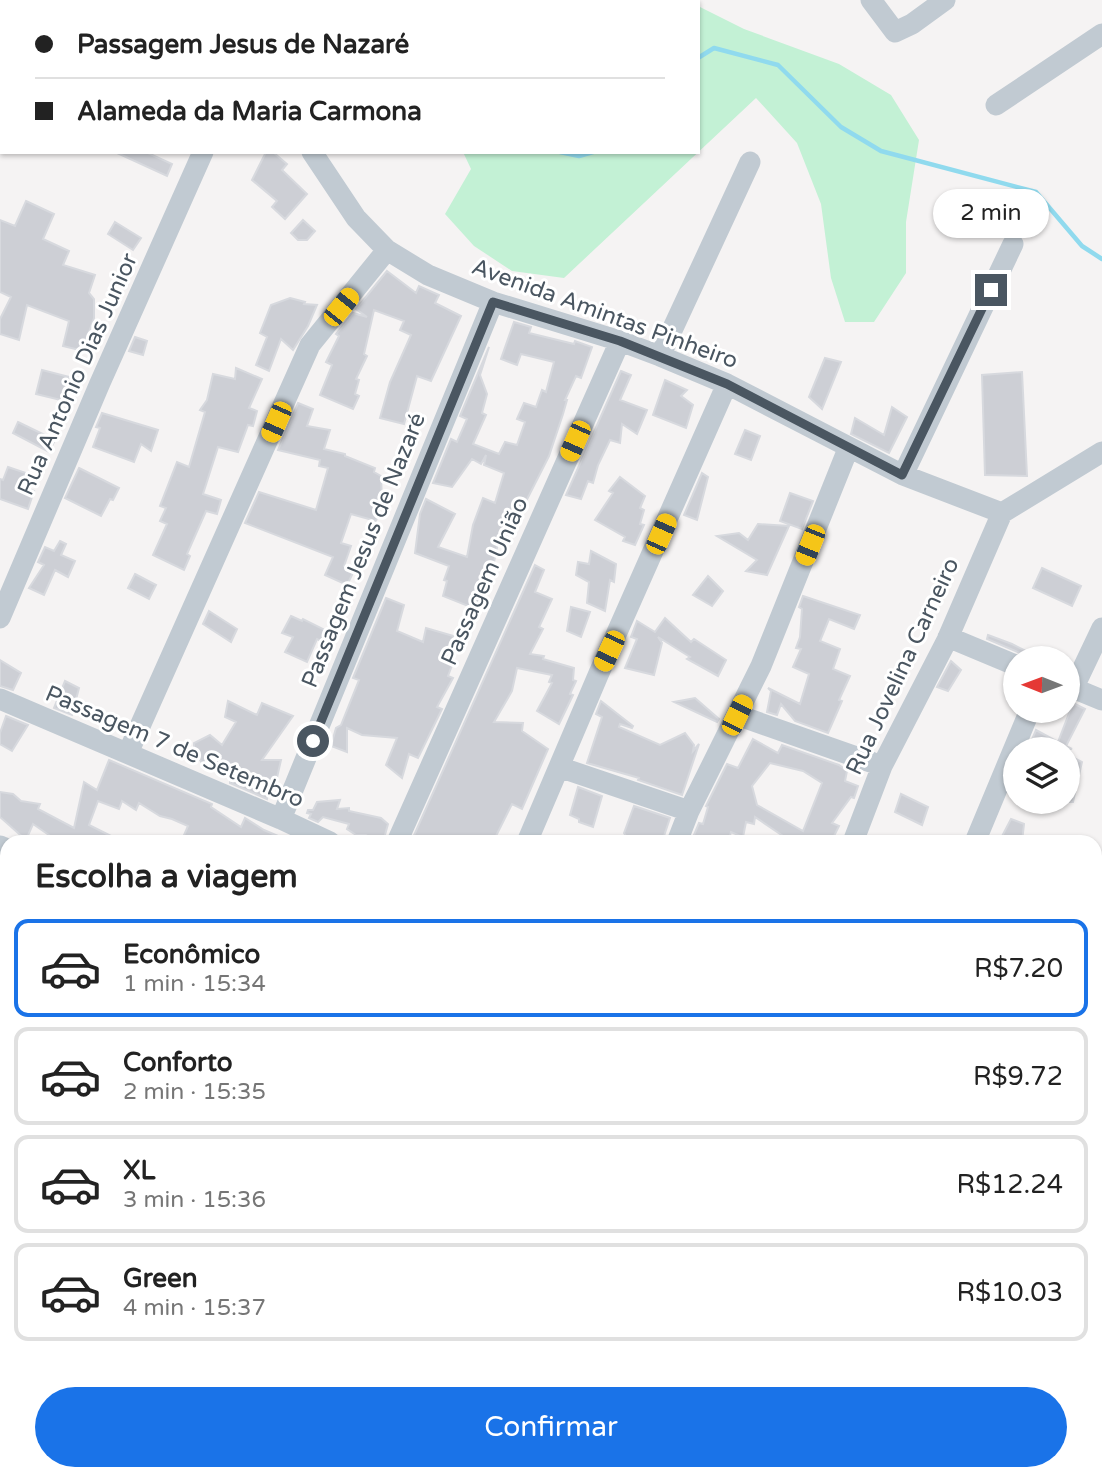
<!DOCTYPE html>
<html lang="pt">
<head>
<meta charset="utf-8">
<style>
  :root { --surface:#fff; --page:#f2f2f2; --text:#222; --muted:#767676; --line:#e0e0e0; --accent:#1a73e8 }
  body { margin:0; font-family:"Varela Round",sans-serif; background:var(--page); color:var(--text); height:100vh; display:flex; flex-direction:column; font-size:26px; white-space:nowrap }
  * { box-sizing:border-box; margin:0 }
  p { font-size:23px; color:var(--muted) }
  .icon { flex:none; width:38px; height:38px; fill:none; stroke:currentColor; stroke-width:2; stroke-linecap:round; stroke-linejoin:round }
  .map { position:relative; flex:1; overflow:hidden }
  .drawer { position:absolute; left:0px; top:835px; width:1102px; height:646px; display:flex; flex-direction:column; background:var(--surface); border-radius:21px 21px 0 0; box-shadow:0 2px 5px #0004 }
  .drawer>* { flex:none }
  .guide { position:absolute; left:0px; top:0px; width:700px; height:154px; box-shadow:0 2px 5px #0004; display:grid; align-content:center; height:154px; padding:0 35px; background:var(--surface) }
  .needle { width:46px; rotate:271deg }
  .fabs { position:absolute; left:1003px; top:646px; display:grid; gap:14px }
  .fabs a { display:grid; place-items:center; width:77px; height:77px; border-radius:50%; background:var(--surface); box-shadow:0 2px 5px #0004; font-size:35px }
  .end { position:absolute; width:32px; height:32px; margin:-16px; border:9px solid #4a5661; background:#fff; box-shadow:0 0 0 4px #fff }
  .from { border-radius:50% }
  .bubble { position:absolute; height:49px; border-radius:24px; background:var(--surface); box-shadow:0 2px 5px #0004; font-size:23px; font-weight:600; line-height:49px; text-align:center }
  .car { position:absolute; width:21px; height:42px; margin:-21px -10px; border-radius:9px; box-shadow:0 0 5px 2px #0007; background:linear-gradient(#f5c518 24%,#345 0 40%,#f5c518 0 76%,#345 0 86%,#f5c518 0) }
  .guide b { display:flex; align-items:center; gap:24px; height:66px; font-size:26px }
  .guide b+b { border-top:2px solid var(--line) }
  .guide i { width:18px; height:18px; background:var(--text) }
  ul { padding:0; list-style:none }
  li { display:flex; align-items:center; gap:21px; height:98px; margin:0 14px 10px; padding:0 21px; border:4px solid var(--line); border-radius:14px }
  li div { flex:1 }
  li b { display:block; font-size:26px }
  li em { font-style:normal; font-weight:600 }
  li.selected { border-color:var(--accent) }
  li>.icon { width:63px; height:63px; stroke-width:1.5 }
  h2 { padding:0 35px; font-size:32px; line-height:84px }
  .primary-button { display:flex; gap:14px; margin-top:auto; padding:14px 35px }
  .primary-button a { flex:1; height:80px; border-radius:42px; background:var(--accent); color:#fff; font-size:28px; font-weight:600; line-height:80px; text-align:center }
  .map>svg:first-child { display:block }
  .education { fill:#e6e4e5 }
  .green { fill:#c3f1d5 }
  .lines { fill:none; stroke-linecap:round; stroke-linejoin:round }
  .stream { stroke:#90daee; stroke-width:4.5 }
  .building { fill:#cdcfd5; stroke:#d7d9de; stroke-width:2; fill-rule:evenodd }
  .minor { stroke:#c1cad2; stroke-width:21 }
  .route { stroke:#4a5661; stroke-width:9 }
  .labels { text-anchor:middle; stroke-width:6; stroke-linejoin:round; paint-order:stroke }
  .street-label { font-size:23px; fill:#4a5661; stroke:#fff }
</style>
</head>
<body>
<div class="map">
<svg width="1102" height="1480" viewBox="0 0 1102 1480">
  <rect width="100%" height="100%" fill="#f5f3f3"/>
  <path class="education" d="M 1096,1155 L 1102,1158 L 1102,1281 L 1096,1278 Z"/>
  <path class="green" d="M 327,0 L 688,0 L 690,2 L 328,2 Z
    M 698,6 L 744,29 L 839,64 L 891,95 L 919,140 L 906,222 L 906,273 L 874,322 L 845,322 L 831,278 L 821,204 L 797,143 L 756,98 L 564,278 L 512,271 L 474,246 L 445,214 L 471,169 L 463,152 L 698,152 Z"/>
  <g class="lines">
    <path class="stream" d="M 456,0 L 457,2
      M 698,58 L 714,48 L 778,65 L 841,127 L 881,151 L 1036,192 L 1082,246 L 1102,259
      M 560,152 L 579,156 L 593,152"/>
  </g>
  <path class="building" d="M 115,152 L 146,152 L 172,164 L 167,176 Z
    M 266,152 L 273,152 L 287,164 L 282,170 L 307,194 L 285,219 L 272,207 L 277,201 L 252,180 Z
    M 26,201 L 54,214 L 43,239 L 69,251 L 63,265 L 95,275 L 89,293 L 94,299 L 94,318 L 88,335 L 92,336 L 88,352 L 63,346 L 69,321 L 27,305 L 19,340 L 0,334 L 0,319 L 11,297 L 0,292 L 0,220 L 15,226 Z
    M 303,220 L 315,231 L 307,240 L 298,240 L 291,233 Z
    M 115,222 L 141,238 L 133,250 L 108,234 Z
    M 387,271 L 416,293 L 419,286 L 439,295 L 435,303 L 461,316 L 431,381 L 417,376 L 404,424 L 380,418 L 390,382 L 411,335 L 400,330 L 404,321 L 374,310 L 364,354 L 367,356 L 356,379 L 359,380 L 355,394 L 359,396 L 353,409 L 320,395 L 332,365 L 326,362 L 339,336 L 336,334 L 353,313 L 367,317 L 356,309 Z
    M 290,298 L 305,302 L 304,304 L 317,305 L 308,326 L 293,350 L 281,339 L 269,371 L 256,365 L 267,337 L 260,333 L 271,305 Z
    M 514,322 L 531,327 L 529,333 L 574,344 L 575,341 L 592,347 L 581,378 L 576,376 L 565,400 L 567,400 L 563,414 L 549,456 L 512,529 L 508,536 L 500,533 L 493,567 L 497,569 L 487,594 L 483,592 L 478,610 L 443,596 L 447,581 L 444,580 L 449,566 L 415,553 L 420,514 L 426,499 L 455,514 L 438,547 L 467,557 L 473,525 L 483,498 L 495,503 L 504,473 L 484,465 L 486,455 L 481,464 L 472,459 L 452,487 L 433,483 L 451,439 L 457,442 L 467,419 L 460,416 L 489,347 L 480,375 L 487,394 L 482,413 L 486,415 L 473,444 L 499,454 L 505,442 L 517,445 L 525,422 L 517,419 L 524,403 L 536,407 L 542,390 L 546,392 L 554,362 L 521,354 L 517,365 L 501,359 Z
    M 135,337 L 147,341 L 143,355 L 129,351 Z
    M 825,358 L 841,362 L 822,409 L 809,397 Z
    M 236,368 L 262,379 L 249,408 L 257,411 L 253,426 L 248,425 L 238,452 L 218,447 L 203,494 L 221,500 L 217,514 L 206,511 L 187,554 L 190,556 L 184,570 L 153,555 L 167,524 L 160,521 L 166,508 L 160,506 L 177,462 L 189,467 L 205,412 L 200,410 L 207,400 L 213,374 L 235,379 Z
    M 42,370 L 81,380 L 79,391 L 68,388 L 65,401 L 36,394 Z
    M 621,371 L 631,375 L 620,400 L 647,410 L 637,434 L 622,424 L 620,443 L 610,440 L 598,465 L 593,483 L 588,481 L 581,499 L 566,495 Z
    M 1022,372 L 1027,476 L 985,475 L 982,375 Z
    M 665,380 L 687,390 L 681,396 L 693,405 L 686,428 L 653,415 Z
    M 298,403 L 313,409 L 307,426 L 330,430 L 324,449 L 345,454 L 345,456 L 375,468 L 374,472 L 381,476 L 382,500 L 376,521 L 351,514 L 341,543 L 351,546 L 344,566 L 354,571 L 347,585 L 325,575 L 333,557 L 245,523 L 259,492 L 316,510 L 328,468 L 319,466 L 320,460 L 278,450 Z
    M 892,407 L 907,417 L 889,453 L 851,434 L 855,418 L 884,435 Z
    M 102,413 L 158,430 L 151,451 L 141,444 L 134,462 L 93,447 L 100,428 L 96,427 Z
    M 18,422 L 55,440 L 49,452 L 13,433 Z
    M 745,430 L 760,436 L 751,460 L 735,454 Z
    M 8,467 L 32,475 L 27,488 L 34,491 L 28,509 L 0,499 L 0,479 L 3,480 Z
    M 79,468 L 119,488 L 113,500 L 110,499 L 101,516 L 65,498 Z
    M 702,473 L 708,477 L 697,520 L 684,515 Z
    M 620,477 L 645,496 L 640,508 L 644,510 L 640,524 L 644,525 L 635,545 L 623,541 L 625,537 L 595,520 L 613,493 L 609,491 Z
    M 790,493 L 813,501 L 802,529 L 780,521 Z
    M 758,524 L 789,526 L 767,575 L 746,571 L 757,560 L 717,536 L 739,533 L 748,540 Z
    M 60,541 L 66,544 L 61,555 L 75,561 L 68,577 L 55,570 L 44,595 L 29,588 L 44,565 L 38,562 L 45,547 L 54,551 Z
    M 591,551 L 616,564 L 614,582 L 610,580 L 605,611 L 587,603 L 589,582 L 576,575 L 578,562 L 589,564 Z
    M 535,565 L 544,570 L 535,592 L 552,599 L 539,627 L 543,629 L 530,654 L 544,656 L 543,659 L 574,668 L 573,680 L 576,681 L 570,694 L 573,695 L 559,724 L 537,711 L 552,683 L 549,682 L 552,675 L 517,668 L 512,691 L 494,722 L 523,723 L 522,731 L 548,749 L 522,809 L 512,804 L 493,842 L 411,842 Z
    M 1042,568 L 1081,586 L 1072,606 L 1033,588 Z
    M 135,574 L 156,585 L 149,599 L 128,588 Z
    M 708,576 L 723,591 L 712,606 L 693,595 Z
    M 803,596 L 860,615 L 854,629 L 829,619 L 820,641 L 840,649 L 833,669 L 850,676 L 839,700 L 842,701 L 828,733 L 795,721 L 781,704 L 777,715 L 767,712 L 771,691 L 768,688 L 800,704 L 809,674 L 793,667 L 801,649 L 796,648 L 800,637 L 802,609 L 799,607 Z
    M 386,598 L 404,605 L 397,631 L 423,642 L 426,628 L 460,638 L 451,659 L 454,660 L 448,676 L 453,678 L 437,707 L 442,709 L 418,758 L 409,754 L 402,778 L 386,765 L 397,738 L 362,735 L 347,728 L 347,752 L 331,746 L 336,728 L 341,725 L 359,680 L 353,678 Z
    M 571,607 L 590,612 L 581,637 L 567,631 Z
    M 209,611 L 237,629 L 231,642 L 203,624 Z
    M 291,616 L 302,621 L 303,619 L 329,632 L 328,644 L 317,639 L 307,662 L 285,652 L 293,637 L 282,633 Z
    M 665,618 L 691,642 L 694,639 L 726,660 L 718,676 L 687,659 L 690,657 L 658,637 L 662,643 L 654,675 L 625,668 L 637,639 L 631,637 L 637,621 L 655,632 Z
    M 988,635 L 1012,644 L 1040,658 L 1026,658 L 1020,653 L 987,639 Z
    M 0,660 L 21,673 L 13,690 L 0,686 Z
    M 951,661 L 961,670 L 948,691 L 937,687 Z
    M 65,681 L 79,688 L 72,715 L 54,708 Z
    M 695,698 L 719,719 L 717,722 L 674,702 Z
    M 228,701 L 257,715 L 262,703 L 293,716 L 262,760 L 281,760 L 276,782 L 270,782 L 267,799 L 230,783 L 230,775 L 204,766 L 194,751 L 194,743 L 210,735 L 222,745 L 236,722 L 225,717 Z
    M 601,701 L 633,726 L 632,728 L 620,724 L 619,727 L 660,745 L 685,733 L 694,745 L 693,751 L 699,744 L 682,795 L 638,780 L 639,778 L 587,763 L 602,717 L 596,714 Z
    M 1073,703 L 1085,709 L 1066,746 L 1072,749 L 1028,749 L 1036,730 L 1058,742 Z
    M 6,716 L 28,725 L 12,751 L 0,744 L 0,733 Z
    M 753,739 L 778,753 L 782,745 L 839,765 L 847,771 L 845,781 L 858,786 L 854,798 L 851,797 L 832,823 L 839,826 L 831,842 L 792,842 L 755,817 L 754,824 L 746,822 L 743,837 L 731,832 L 728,842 L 691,842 L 699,823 L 703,824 L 708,807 L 706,806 L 727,764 L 738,768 ZM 770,763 L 803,771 L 822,783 L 803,831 L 757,805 L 752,786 Z
    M 1068,755 L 1082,762 L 1073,802 L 1068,802 Z
    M 109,760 L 212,804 L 211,807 L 241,827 L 245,818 L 264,830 L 292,842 L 181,842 L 188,826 L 172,819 L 160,816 L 139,803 L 136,810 L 122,801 L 119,809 L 98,801 L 89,825 L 123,842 L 59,842 L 33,824 L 26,840 L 0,817 L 0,792 L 13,794 L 21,801 L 40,804 L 38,809 L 74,828 L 84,782 L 97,790 Z
    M 578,787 L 602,796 L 593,827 L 579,822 L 579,819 L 570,815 Z
    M 901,794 L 928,807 L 922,825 L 895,812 Z
    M 340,800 L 337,809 L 349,808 L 349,811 L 381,818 L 388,824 L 383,842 L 374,842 L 366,835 L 356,835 L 347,829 L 349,824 L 323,817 L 318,822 L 309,818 L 311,814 L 307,813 L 308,810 L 313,810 L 317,802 Z
    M 634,806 L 670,818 L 662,842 L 630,842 L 624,833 Z
    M 1011,819 L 1024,824 L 1022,842 L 999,842 Z"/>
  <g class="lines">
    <path class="minor" d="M 204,0 L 205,2
      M 871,0 L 895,32 L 912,24 L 945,0
      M 996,105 L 1102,34
      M 312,152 L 356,218 L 387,250 L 428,275 L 493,302 L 620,341 L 660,356 L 727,384 L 903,475 L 1002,513
      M 660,356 L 750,162
      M 903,475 L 1013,244
      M 1002,513 L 1102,452
      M 0,618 L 100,383 L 203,152
      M 948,637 L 1015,665
      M 1068,686 L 1102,700
      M 1073,689 L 1102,628
      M 0,699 L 281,819 L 330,842
      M 737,715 L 882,766
      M 128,753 L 310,345 L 387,250
      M 559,767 L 689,811
      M 281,819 L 493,302
      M 397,842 L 620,341
      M 527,842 L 599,673 L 727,384
      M 677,842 L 689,811 L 761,666 L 848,449
      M 853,842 L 882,766 L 947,640 L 1002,513
      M 975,842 L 1030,710
      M 0,846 L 7,849
      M 0,915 L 7,898
      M 0,964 L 7,967
      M 1096,992 L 1102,975
      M 0,1124 L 7,1127
      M 1096,1140 L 1102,1143
      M 1096,1289 L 1102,1292
      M 0,1323 L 7,1303
      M 0,1352 L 7,1355
      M 1096,1449 L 1102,1452
      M 292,1474 L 308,1480
      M 750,1474 L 767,1480
      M 49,1480 L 51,1474
      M 103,1480 L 106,1474
      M 335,1480 L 338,1474
      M 598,1480 L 600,1474
      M 721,1480 L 724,1474
      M 890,1480 L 893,1474"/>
  </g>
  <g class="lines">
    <path class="route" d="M 313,741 L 493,302 L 620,341 L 727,384 L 902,475 L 991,290"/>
  </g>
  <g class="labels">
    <g class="street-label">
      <text transform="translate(605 313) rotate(20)" y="8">Avenida Amintas Pinheiro</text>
      <text transform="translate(77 374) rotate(-66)" y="8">Rua Antonio Dias Junior</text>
      <text transform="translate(363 550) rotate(-68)" y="8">Passagem Jesus de Nazaré</text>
      <text transform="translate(484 581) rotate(-66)" y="8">Passagem União</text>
      <text transform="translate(902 666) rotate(-65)" y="8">Rua Jovelina Carneiro</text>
      <text transform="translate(175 746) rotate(23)" y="8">Passagem 7 de Setembro</text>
    </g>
  </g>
</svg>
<div class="fabs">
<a><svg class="needle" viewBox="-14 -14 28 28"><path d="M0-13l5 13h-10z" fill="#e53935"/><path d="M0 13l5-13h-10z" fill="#767676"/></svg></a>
<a><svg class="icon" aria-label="layers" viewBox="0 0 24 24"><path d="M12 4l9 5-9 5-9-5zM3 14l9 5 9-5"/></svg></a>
</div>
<i class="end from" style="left:313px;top:741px"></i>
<i class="end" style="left:991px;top:290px"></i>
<div class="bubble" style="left:933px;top:189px;width:116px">2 min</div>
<i class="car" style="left:341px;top:307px;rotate:39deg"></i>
<i class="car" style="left:276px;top:422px;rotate:204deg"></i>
<i class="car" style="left:575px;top:441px;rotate:204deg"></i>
<i class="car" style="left:661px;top:534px;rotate:24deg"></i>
<i class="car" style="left:810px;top:545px;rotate:202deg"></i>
<i class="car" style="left:609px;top:651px;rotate:205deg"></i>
<i class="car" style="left:737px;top:715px;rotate:26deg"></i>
<div class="guide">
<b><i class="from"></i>Passagem Jesus de Nazaré</b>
<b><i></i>Alameda da Maria Carmona</b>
</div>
<section class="drawer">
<h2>Escolha a viagem</h2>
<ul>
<li class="selected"><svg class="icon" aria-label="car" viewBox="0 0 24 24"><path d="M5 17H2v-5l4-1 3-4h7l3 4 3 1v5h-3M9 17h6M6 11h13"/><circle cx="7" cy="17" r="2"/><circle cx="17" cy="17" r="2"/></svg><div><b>Econômico</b><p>1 min · 15:34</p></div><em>R$7.20</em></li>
<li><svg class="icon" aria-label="car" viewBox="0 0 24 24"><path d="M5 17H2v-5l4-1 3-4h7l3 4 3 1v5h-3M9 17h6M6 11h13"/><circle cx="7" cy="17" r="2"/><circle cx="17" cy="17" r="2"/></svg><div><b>Conforto</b><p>2 min · 15:35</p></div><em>R$9.72</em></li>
<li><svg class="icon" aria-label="car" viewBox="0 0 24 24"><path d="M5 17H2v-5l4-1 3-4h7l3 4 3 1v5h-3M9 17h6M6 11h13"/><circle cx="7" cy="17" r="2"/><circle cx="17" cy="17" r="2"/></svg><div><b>XL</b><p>3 min · 15:36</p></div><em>R$12.24</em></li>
<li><svg class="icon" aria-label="car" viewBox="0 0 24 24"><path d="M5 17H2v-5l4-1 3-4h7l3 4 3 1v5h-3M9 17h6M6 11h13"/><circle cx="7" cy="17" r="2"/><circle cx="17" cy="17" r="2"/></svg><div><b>Green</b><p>4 min · 15:37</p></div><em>R$10.03</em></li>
</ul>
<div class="primary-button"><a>Confirmar</a></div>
</section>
</div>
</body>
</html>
